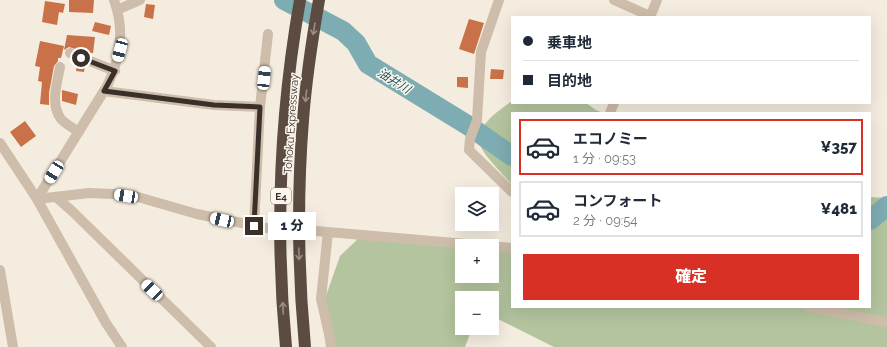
<!DOCTYPE html>
<html lang="ja">
<head>
<meta charset="utf-8">
<style>
  :root { --surface:#fff; --page:#f2f2f3; --text:#1f2937; --muted:#747a83; --line:#e0e1e3; --accent:#d93025 }
  body { margin:0; font-family:Raleway,"Noto Sans JP",sans-serif; background:var(--page); color:var(--text); height:100vh; display:flex; flex-direction:column; font-size:15px; white-space:nowrap }
  * { box-sizing:border-box; margin:0 }
  p { font-size:13px; color:var(--muted) }
  .icon { flex:none; width:22px; height:22px; fill:none; stroke:currentColor; stroke-width:2; stroke-linecap:round; stroke-linejoin:round }
  .map { position:relative; flex:1; overflow:hidden }
  .side { position:absolute; left:511px; top:112px; width:360px; height:196px; display:flex; flex-direction:column; background:var(--surface); border-radius:0px; box-shadow:0 4px 16px #0002 }
  .side>* { flex:none }
  .banner { position:absolute; left:511px; top:16px; width:360px; height:88px; border-radius:0px; box-shadow:0 4px 16px #0002; display:grid; align-content:center; height:88px; padding:0 12px; background:var(--surface) }
  .buttons { position:absolute; left:455px; top:187px; display:grid; gap:8px }
  .buttons a { display:grid; place-items:center; width:44px; height:44px; border-radius:0px; background:var(--surface); box-shadow:0 4px 16px #0002; font-size:20px }
  .end { position:absolute; width:18px; height:18px; margin:-9px; border:5px solid #3a302a; background:#fff; box-shadow:0 0 0 2px #fff }
  .from { border-radius:50% }
  .bubble { position:absolute; height:28px; border-radius:0px; background:var(--surface); box-shadow:0 4px 16px #0002; font-size:13px; font-weight:800; line-height:28px; text-align:center }
  .car { position:absolute; width:12px; height:24px; margin:-12px -6px; border-radius:5px; box-shadow:0 0 3px 1px #0007; background:linear-gradient(#fff 24%,#345 0 40%,#fff 0 76%,#345 0 86%,#fff 0) }
  .banner b { display:flex; align-items:center; gap:14px; height:38px; font-size:15px }
  .banner b+b { border-top:1px solid var(--line) }
  .banner i { width:10px; height:10px; background:var(--text) }
  ul { padding:7px 0 0; list-style:none }
  li { display:flex; align-items:center; gap:12px; height:56px; margin:0 8px 6px; padding:0 4px; border:2px solid var(--line); border-radius:0px }
  li div { flex:1 }
  li b { display:block; font-size:15px }
  li em { font-style:normal; font-weight:800 }
  li.current { border-color:var(--accent) }
  li>.icon { width:36px; height:36px; stroke-width:1.5 }
  .cta { display:flex; gap:8px; margin-top:auto; padding:8px 12px }
  .cta a { flex:1; height:46px; border-radius:0px; background:var(--accent); color:#fff; font-size:16px; font-weight:800; line-height:46px; text-align:center }
  .map>svg:first-child { display:block }
  .green { fill:#b4c49e }
  .lines { fill:none; stroke-linecap:round; stroke-linejoin:round }
  .river { stroke:#7dacb2; stroke-width:20 }
  .building { fill:#c97148 }
  .minor-tunnel { stroke:#cfc6bb; stroke-width:10; stroke-dasharray:10 5; stroke-linecap:butt }
  .minor { stroke:#cdbdaa; stroke-width:10 }
  .highway { stroke:#5b4b41; stroke-width:12 }
  .oneway { stroke:#9b8f85 }
  .route { stroke:#3a302a; stroke-width:5 }
  .labels { text-anchor:middle; stroke-width:3; stroke-linejoin:round; paint-order:stroke }
  .shield { fill:#fbf5ec; stroke:#746b64; stroke-width:1 }
  .shield-label { font-size:10px; font-weight:bold; fill:#3a302a }
  .street-label { font-size:11px; fill:#3a302a; stroke:#fbf5ec }
  .water-label { font-size:12px; font-style:italic; fill:#1e545d; stroke:#fbf5ec }
</style>
</head>
<body>
<div class="map">
<svg width="887" height="347" viewBox="0 0 887 347">
  <rect width="100%" height="100%" fill="#f4ecdf"/>
  <path class="green" d="M 512,101 L 512,103 L 586,103 L 596,110 L 603,113 L 512,113 L 512,185 C 503,174 489,161 482,149 C 470,129 499,110 512,101 Z
    M 870,197 L 887,198 L 887,347 L 554,347 L 492,316 L 492,298 L 462,298 L 462,328 L 475,328 L 471,331 L 465,347 L 326,347 L 321,310 L 340,256 L 364,233 L 462,246 L 462,276 L 492,276 L 492,247 L 512,250 L 512,307 L 870,307 Z"/>
  <g class="lines">
    <path class="river" d="M 284,0 L 343,31 L 356,43 L 368,64 L 469,126 L 512,156
      M 870,220 L 887,206"/>
  </g>
  <path class="building" d="M 69,0 L 94,0 L 93,13 L 69,12 Z
    M 45,1 L 65,4 L 63,13 L 59,12 L 57,25 L 42,22 Z
    M 146,4 L 155,5 L 153,19 L 144,17 Z
    M 469,19 L 484,23 L 474,54 L 459,49 Z
    M 95,22 L 111,26 L 109,35 L 92,31 Z
    M 67,35 L 95,37 L 93,53 L 88,53 L 69,47 L 64,50 Z
    M 40,41 L 64,46 L 61,58 L 58,58 L 58,61 L 54,66 L 49,93 L 49,105 L 40,104 L 42,82 L 38,81 L 40,67 L 35,66 Z
    M 77,63 L 85,66 L 84,72 L 76,71 Z
    M 491,69 L 504,70 L 503,79 L 490,79 Z
    M 457,77 L 468,77 L 468,88 L 457,87 Z
    M 62,90 L 78,94 L 76,105 L 62,101 Z
    M 25,121 L 36,136 L 21,147 L 10,132 Z"/>
  <g class="lines">
    <path class="minor-tunnel" d="M 266,228 L 316,231"/>
    <path class="minor" d="M 499,0 L 481,52 L 477,120 L 470,139 L 469,150 L 512,192
      M 614,0 L 650,16
      M 117,10 L 140,0
      M 650,17 L 657,0
      M 70,53 L 115,71
      M 60,67 C 57,83 50,105 61,119 C 65,124 74,128 79,132
      M 104,91 L 214,105 L 260,107
      M 610,113 L 614,103
      M 0,143 L 37,199 L 106,323 L 122,347
      M 56,197 L 73,212 L 211,347
      M 37,199 L 89,193 L 114,194 L 138,197 L 197,214 L 266,228
      M 37,199 L 107,86 C 121,58 125,30 114,0
      M 254,226 L 260,107 L 268,34
      M 316,231 L 512,248
      M 328,232 L 321,299 L 332,347
      M 0,270 L 13,347
      M 809,307 L 887,322"/>
    <path class="highway" d="M 286,347 C 275,232 280,114 300,0
      M 305,347 C 298,272 297,196 303,120 C 306,80 312,40 319,0"/>
  </g>
  <defs><path id="oneway-shaft" d="M-6 0H5M1.5-3L5.5 0L1.5 3" fill="none" stroke-width="1.6" stroke-linecap="round" stroke-linejoin="round"/></defs>
  <g class="oneway">
    <use href="#oneway-shaft" transform="translate(314 29) rotate(99)"/>
    <use href="#oneway-shaft" transform="translate(306 96) rotate(96)"/>
    <use href="#oneway-shaft" transform="translate(299 254) rotate(89)"/>
    <use href="#oneway-shaft" transform="translate(283 308) rotate(-92)"/>
  </g>
  <g class="lines">
    <path class="route" d="M 81,58 L 115,71 L 104,91 L 214,105 L 260,107 L 254,226"/>
  </g>
  <g class="labels">
    <rect class="shield" x="271" y="188" width="20" height="16" rx="3"/>
    <g class="shield-label">
      <text x="281" y="200">E4</text>
    </g>
    <g class="street-label">
      <text transform="translate(291 124) rotate(-86)" y="4">Tohoku Expressway</text>
    </g>
    <g class="water-label">
      <text transform="translate(394 81) rotate(32)" y="4">油井川</text>
    </g>
  </g>
</svg>
<div class="buttons">
<a><svg class="icon" aria-label="layers" viewBox="0 0 24 24"><path d="M12 4l9 5-9 5-9-5zM3 14l9 5 9-5"/></svg></a>
<a>+</a>
<a>−</a>
</div>
<i class="end from" style="left:81px;top:58px"></i>
<i class="end" style="left:254px;top:226px"></i>
<div class="bubble" style="left:268px;top:212px;width:48px">1 分</div>
<i class="car" style="left:120px;top:50px;rotate:195deg"></i>
<i class="car" style="left:264px;top:78px;rotate:6deg"></i>
<i class="car" style="left:54px;top:172px;rotate:212deg"></i>
<i class="car" style="left:126px;top:196px;rotate:279deg"></i>
<i class="car" style="left:222px;top:220px;rotate:283deg"></i>
<i class="car" style="left:152px;top:290px;rotate:314deg"></i>
<div class="banner">
<b><i class="from"></i>乗車地</b>
<b><i></i>目的地</b>
</div>
<section class="side">
<ul>
<li class="current"><svg class="icon" aria-label="car" viewBox="0 0 24 24"><path d="M5 17H2v-5l4-1 3-4h7l3 4 3 1v5h-3M9 17h6M6 11h13"/><circle cx="7" cy="17" r="2"/><circle cx="17" cy="17" r="2"/></svg><div><b>エコノミー</b><p>1 分 · 09:53</p></div><em>¥357</em></li>
<li><svg class="icon" aria-label="car" viewBox="0 0 24 24"><path d="M5 17H2v-5l4-1 3-4h7l3 4 3 1v5h-3M9 17h6M6 11h13"/><circle cx="7" cy="17" r="2"/><circle cx="17" cy="17" r="2"/></svg><div><b>コンフォート</b><p>2 分 · 09:54</p></div><em>¥481</em></li>
</ul>
<div class="cta"><a>確定</a></div>
</section>
</div>
</body>
</html>
